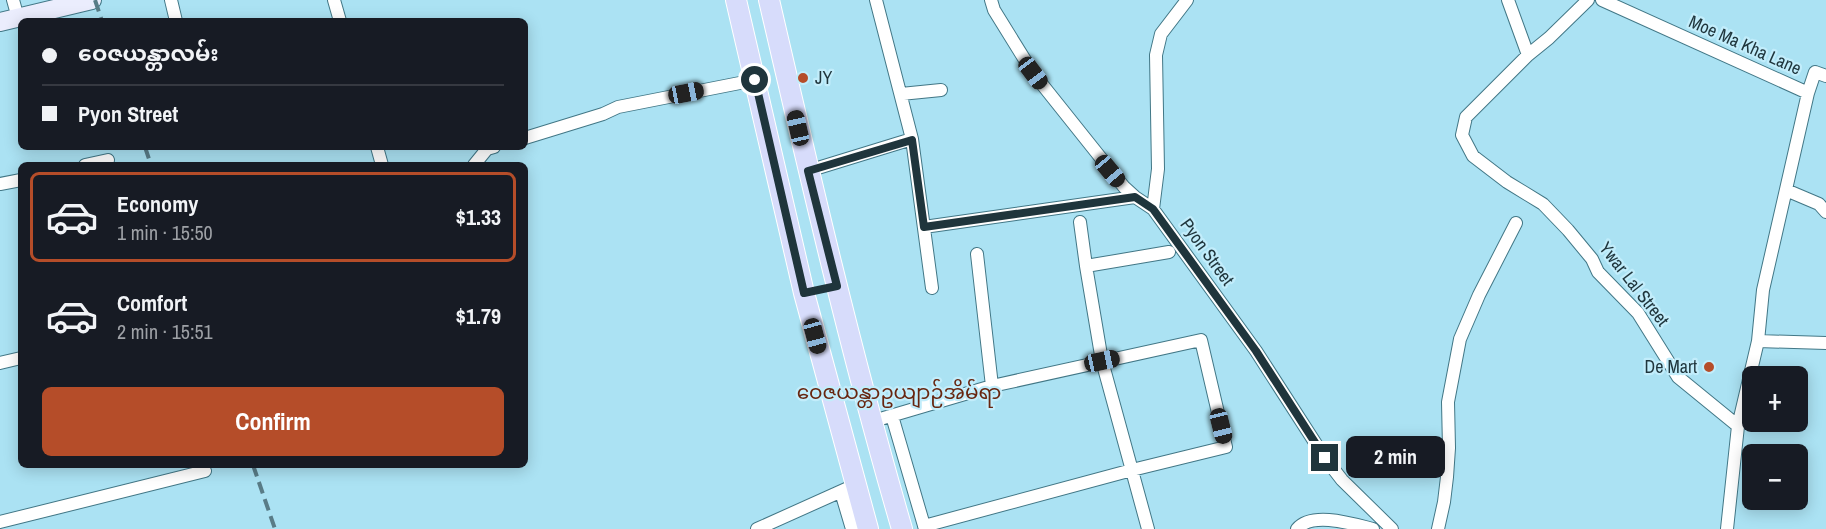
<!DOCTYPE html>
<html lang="en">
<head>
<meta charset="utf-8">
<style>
  :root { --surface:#171b24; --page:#20242c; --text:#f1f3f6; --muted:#9ea1a6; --line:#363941; --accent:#b54d29 }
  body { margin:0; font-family:"Archivo Narrow","Noto Sans Myanmar",sans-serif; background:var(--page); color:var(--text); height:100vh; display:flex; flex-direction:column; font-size:22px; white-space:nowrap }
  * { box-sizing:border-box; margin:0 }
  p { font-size:20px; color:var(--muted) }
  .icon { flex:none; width:33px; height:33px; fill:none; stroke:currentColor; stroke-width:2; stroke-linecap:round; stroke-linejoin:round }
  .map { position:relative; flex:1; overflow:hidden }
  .side { position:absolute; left:18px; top:162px; width:510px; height:306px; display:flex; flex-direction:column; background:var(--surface); border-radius:9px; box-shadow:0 3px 15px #0003 }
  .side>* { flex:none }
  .banner { position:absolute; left:18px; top:18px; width:510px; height:132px; border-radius:9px; box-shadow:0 3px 15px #0003; display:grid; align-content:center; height:132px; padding:0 24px; background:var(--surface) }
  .fabs { position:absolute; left:1742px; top:366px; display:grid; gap:12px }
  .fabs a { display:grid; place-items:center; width:66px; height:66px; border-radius:9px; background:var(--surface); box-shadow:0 3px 15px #0003; font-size:30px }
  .end { position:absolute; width:27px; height:27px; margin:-14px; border:8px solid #1f353c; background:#fff; box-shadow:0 0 0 3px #fff }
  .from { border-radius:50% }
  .bubble { position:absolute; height:42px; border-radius:9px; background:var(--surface); box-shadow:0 3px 15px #0003; font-size:20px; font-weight:800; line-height:42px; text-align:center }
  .car { position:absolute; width:18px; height:36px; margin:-18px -9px; border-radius:8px; box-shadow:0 0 4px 2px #0007; background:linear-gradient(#222 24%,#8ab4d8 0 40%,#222 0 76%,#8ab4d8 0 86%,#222 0) }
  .banner b { display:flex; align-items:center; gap:21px; height:57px; font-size:22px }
  .banner b+b { border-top:2px solid var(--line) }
  .banner i { width:15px; height:15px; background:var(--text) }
  ul { padding:10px 0 0; list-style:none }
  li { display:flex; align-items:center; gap:18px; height:90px; margin:0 12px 9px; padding:0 12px; border:3px solid transparent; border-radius:9px }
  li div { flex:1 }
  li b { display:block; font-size:22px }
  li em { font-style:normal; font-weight:800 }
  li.on { border-color:var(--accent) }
  li>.icon { width:54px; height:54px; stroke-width:1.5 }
  .cta { display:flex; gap:12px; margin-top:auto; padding:12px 24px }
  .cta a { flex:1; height:69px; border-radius:9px; background:var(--accent); color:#fff; font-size:24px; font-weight:800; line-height:69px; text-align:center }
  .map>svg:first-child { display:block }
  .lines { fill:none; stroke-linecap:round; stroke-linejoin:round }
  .street-casing { stroke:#427786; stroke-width:14 }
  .secondary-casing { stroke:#427786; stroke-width:20 }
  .primary-casing { stroke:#fff; stroke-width:22 }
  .street { stroke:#fff; stroke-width:12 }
  .secondary { stroke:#ebedfd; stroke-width:18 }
  .primary { stroke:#d7dcfb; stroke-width:20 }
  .rail { stroke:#597c87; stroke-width:4; stroke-dasharray:12 6; stroke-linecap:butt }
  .route { stroke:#1f353c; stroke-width:8 }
  .poi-dot { fill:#b54d29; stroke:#c2edfb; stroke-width:2 }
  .labels { text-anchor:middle; stroke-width:4.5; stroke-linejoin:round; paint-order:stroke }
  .street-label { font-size:18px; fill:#1f353c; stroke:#c2edfb }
  .poi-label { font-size:18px; fill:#1f353c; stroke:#c2edfb; text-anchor:start }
  .neighbourhood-label { font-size:20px; fill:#67250f; stroke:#c2edfb }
</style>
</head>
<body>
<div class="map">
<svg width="1826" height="529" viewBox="0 0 1826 529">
  <rect width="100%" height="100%" fill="#abe2f3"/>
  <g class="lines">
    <defs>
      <path id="street" d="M 13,0 L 18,18
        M 171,0 L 176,21
        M 334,0 L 340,21
        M 876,0 L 912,139 L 932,288
        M 991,0 L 994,10 L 1033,73 L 1124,187 L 1135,197 L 1153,209 L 1256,351 L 1325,458 L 1342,480 L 1392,529
        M 1508,0 L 1528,55
        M 1588,0 L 1549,38 L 1528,55 L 1466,117 L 1462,135 L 1473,156 L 1507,182 L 1543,204 L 1568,230 L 1592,259 L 1598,272 L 1638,313 L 1678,377 L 1738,426 L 1727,529
        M 1602,0 L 1808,93
        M 901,94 L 941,90
        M 525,138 L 603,114 L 618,107 L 755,80
        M 377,147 L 382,165
        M 85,165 L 108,160
        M 474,165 L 487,149 L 494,147
        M 808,171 L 912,139
        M 0,184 L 21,180
        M 1786,190 L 1819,204 L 1826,212
        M 1153,209 L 1158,169 L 1156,55 L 1161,34 L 1187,0
        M 1080,222 L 1086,266 L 1169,252
        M 924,227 L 1135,197
        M 977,254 L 992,386
        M 1086,266 L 1102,361 L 1148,529
        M 1758,341 L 1826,343
        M 0,363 L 21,358
        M 892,416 L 925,529
        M 870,422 L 992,386 L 1201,340 L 1226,447 L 1132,470 L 924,526
        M 1738,426 L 1758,341 L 1763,290 L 1808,93 L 1815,72 L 1826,76
        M 841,492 L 852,529
        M 0,522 L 205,471
        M 757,529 L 855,485
        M 1297,529 C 1312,511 1353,524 1373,529
        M 1438,529 L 1444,502 L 1447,477 L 1449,448 L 1448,402 L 1460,339 L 1479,295 L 1516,223"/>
      <path id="secondary" d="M 0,22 L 92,0"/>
      <path id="primary" d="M 736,0 L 804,293 L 868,529
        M 769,0 C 810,177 851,354 902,529"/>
    </defs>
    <use href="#street" class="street-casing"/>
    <use href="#secondary" class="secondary-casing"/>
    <use href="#primary" class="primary-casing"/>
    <use href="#street" class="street"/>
    <use href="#secondary" class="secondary"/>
    <use href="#primary" class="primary"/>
    <path class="rail" d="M 95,0 L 102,21
      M 145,147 L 151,165
      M 253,465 L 275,529"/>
  </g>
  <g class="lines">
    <path class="route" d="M 755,80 L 804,293 L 837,286 L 808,171 L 912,140 L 924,227 L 1135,197 L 1153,209 L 1256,351 L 1325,458"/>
  </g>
  <g class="poi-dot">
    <circle cx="803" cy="78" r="6"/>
    <circle cx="1709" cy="367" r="6"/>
  </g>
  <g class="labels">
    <g class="street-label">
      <text transform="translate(1745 45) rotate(24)" y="6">Moe Ma Kha Lane</text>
      <text transform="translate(1207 252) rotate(54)" y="6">Pyon Street</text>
      <text transform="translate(1634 284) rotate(52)" y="6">Ywar Lal Street</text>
    </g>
    <g class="poi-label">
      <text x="815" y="84">JY</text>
      <text x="1697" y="373" text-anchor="end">De Mart</text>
    </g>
    <g class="neighbourhood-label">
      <text x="899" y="399">ဝေဇယန္တာဥယျာဉ်အိမ်ရာ</text>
    </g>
  </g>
</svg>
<div class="fabs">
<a>+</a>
<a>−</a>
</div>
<i class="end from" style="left:755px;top:80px"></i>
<i class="end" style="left:1325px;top:458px"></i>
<div class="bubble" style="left:1346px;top:436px;width:99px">2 min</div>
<i class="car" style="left:1033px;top:73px;rotate:143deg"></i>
<i class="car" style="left:686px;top:93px;rotate:79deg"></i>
<i class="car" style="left:798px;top:128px;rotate:347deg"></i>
<i class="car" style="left:1110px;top:171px;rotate:140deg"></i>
<i class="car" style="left:815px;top:336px;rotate:165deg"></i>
<i class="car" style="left:1102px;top:361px;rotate:78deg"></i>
<i class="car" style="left:1221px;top:426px;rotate:166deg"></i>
<div class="banner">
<b><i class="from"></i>ဝေဇယန္တာလမ်း</b>
<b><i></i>Pyon Street</b>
</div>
<section class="side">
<ul>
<li class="on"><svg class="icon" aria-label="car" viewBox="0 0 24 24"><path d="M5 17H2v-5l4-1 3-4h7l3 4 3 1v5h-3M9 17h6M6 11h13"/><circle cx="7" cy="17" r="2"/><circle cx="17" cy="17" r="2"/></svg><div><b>Economy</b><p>1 min · 15:50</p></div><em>$1.33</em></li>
<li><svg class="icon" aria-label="car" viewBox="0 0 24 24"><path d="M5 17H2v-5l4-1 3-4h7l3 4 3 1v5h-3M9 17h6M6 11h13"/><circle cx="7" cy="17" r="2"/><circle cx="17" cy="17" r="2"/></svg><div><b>Comfort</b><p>2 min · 15:51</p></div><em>$1.79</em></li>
</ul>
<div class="cta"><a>Confirm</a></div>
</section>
</div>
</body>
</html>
